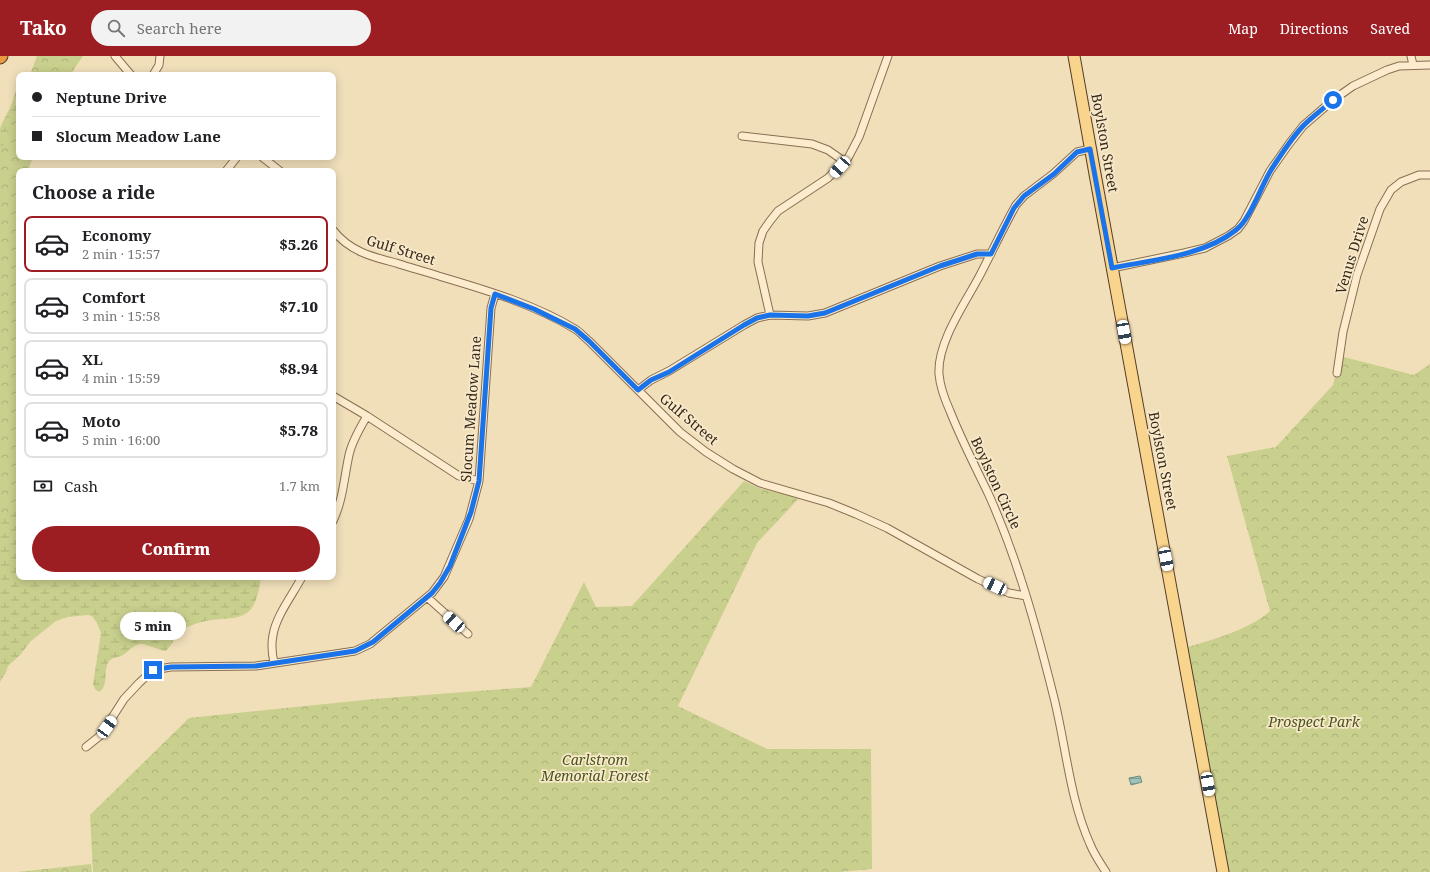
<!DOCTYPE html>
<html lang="en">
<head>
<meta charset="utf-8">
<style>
  :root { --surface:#fff; --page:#f2f2f2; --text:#202124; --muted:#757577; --line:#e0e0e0; --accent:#9c1e23 }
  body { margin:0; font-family:"Noto Serif",serif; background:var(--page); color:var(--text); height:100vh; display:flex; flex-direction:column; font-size:15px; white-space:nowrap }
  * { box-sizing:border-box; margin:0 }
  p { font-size:13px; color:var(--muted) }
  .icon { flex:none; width:22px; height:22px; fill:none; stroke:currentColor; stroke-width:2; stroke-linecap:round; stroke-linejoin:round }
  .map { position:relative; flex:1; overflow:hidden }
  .side { position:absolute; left:16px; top:112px; width:320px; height:412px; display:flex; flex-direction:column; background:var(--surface); border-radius:8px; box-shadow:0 2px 10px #0003 }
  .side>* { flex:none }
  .banner { position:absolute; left:16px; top:16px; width:320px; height:88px; border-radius:8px; box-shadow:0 2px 10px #0003; display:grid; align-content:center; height:88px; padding:0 16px; background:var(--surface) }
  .end { position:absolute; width:18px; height:18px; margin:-9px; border:5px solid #1a73e8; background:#fff; box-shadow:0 0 0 2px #fff }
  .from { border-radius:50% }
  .bubble { position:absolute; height:28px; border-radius:14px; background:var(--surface); box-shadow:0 2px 10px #0003; font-size:13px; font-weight:800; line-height:28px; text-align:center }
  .car { position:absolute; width:12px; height:24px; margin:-12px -6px; border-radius:5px; box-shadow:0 0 3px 1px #0007; background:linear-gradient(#fff 24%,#345 0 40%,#fff 0 76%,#345 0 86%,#fff 0) }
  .banner b { display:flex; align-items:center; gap:14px; height:38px; font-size:15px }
  .banner b+b { border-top:1px solid var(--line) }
  .banner i { width:10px; height:10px; background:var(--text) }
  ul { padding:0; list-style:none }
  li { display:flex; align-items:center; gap:12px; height:56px; margin:0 8px 6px; padding:0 8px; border:2px solid var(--line); border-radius:8px }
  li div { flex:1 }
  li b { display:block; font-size:15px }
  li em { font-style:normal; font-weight:800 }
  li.selected { border-color:var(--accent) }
  li>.icon { width:36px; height:36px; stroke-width:1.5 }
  h2 { padding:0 16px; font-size:18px; line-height:48px }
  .pay { display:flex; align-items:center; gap:10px; height:44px; padding:0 16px; font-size:15px }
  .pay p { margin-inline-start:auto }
  .cta { display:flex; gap:8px; margin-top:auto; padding:8px 16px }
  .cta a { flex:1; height:46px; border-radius:24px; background:var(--accent); color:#fff; font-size:16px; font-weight:800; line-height:46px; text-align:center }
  header { display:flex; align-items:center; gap:24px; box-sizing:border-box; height:56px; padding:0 20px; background:var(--accent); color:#fff }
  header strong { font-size:19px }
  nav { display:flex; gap:22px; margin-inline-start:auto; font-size:14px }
  .search { width:280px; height:36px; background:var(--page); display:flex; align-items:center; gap:10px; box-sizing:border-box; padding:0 14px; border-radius:22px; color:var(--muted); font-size:15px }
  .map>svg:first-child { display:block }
  .wetland { fill:url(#wetland-marsh) }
  .park { fill:url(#park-crowns) }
  .water { fill:url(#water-rules); stroke:#668f84 }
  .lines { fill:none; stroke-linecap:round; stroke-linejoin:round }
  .street-casing { stroke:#896e53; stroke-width:9 }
  .primary-casing { stroke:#563c28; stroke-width:13 }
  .highway-casing { stroke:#563c28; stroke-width:15 }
  .street { stroke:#fceccd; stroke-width:7 }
  .primary { stroke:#f9d48d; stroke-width:11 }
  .highway { stroke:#ea9b41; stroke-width:13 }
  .route { stroke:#1a73e8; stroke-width:5 }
  .labels { text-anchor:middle; stroke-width:3.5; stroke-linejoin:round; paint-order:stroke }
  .street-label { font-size:14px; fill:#362719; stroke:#f8e9ca }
  .park-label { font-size:14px; font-style:italic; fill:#48551e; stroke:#f8e9ca }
</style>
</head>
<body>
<header>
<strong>Tako</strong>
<div class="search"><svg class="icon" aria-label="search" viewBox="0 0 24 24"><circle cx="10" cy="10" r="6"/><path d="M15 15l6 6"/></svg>Search here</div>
<nav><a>Map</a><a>Directions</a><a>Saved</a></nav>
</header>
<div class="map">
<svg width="1430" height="816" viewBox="0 0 1430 816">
  <defs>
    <pattern id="wetland-marsh" width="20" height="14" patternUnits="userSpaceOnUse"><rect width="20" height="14" fill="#c9cf8d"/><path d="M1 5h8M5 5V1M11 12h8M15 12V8" fill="none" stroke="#adb279"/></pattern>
    <pattern id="park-crowns" width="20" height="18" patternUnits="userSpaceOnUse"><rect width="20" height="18" fill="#c9cf8d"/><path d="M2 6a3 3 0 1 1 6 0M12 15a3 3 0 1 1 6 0" fill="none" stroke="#adb279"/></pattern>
    <pattern id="water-rules" width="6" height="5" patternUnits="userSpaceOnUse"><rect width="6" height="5" fill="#9fc1b6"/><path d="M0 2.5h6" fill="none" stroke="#829d93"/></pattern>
  </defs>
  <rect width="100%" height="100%" fill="#f1dfba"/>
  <path class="wetland" d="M 19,25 L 19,61 L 0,98 L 0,73 L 2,67 L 11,50 Z
    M 0,209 L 19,370 L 19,521 L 261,521 C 254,577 232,555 195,568 C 191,570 186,571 183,573 C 176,579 172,589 166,595 C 157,594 150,589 142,588 C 135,587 129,595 123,599 C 118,602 111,601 108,607 C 103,616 109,630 99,636 L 95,633 L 93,628 L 101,577 L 97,567 L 92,560 L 88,559 L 67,561 L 56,565 L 31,585 L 20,599 L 8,610 L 6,616 L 0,626 Z"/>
  <path class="park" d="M 37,0 L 83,0 L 70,19 L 30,19 Z
    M 19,48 L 19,101 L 33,101 L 28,115 L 19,115 L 19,456 L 0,457 L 0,97 Z
    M 1340,300 L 1414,319 L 1430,308 L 1430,816 L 1223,816 L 1182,593 C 1210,584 1248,575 1270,555 L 1227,400 L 1276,391 L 1333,329 Z
    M 744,425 L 759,432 L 799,442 L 757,487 L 678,650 L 767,693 L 871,693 L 872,813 L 839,816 L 93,816 L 90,759 L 189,662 L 374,643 L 531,631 L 584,526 L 596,551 L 632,550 Z
    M 91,808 L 92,816 L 18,816 Z"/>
  <path class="water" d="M 1140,720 L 1142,726 L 1131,729 L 1129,722 Z"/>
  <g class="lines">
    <defs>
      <path id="street" d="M 115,0 L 131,19
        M 1411,0 L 1413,9
        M 153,19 L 159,9 L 160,0
        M 742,80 L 812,88 L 828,94 L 845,106
        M 1090,93 L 1077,96 L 1053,118 L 1024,140 L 1016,149 C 1003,172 992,196 980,219 C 966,246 937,286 939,318 C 940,330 945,344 950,355 C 961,383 975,410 988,437 C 1017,501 1036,570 1053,638 C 1066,688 1069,741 1090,788 C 1094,798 1100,807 1106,816
        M 262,101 L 280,115
        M 226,115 L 237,101
        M 333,174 C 349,195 372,201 396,207 C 411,212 427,216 442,221 C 486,234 536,249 575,273 C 580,276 584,281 589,285 L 680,376 L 706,396 L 733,413 L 760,427 L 829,447 L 856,458 L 887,472 L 978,523 L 1009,537 L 1026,540
        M 1112,212 L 1184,197 L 1205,192 L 1228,180 L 1238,173 L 1244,165 L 1270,115 L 1289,88 L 1303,70 L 1333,44 L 1353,30 L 1387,14 L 1399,10 L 1430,9
        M 770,259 L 758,206 L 759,187 L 763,175 L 770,165 L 778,155 L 828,122 L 848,102 L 859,81 L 888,0
        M 1337,317 L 1343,276 L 1357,219 L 1380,153 L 1391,134 L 1401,126 L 1419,119 L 1430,119
        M 638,334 L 651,324 L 669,315 L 744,269 L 757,262 L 770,259 L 808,260 L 825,257 L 940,210 L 977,198 L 991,198
        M 333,340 L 367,360 L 459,420 L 479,425
        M 333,465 C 343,444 344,422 349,399 C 352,385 360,372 367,360
        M 428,542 L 468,578
        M 274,607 C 272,598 271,589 273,579 C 276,560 293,538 302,521
        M 86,691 L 101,679 L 124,643 L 139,627 L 153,614 L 171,611 L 256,610 L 355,595 L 370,588 L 432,537 L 444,521 L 469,463 L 479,425 L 491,252 L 495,238"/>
      <path id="primary" d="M 1074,0 L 1095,118 L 1223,816"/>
      <path id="highway" d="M 0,1 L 1,0"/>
    </defs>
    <use href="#street" class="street-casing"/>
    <use href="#primary" class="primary-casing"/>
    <use href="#highway" class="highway-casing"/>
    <use href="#street" class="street"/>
    <use href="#primary" class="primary"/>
    <use href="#highway" class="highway"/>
  </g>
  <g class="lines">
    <path class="route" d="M 153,614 L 171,611 L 256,610 L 355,595 L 373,586 L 432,537 L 440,527 L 450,510 L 471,456 L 479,425 L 491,252 L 495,238 L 534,253 L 575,273 L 589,285 L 638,334 L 651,324 L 669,316 L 744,269 L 757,262 L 770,259 L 808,260 L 825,257 L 940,210 L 977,198 L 991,198 L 1014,152 L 1024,140 L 1054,118 L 1077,96 L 1090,93 L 1112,212 C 1152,204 1204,200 1236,174 C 1250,164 1261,130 1271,114 C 1280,100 1291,83 1303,70 C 1312,61 1323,53 1333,44"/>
  </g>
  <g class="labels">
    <g class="street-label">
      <text transform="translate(1105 87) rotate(80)" y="5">Boylston Street</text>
      <text transform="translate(401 194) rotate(17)" y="5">Gulf Street</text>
      <text transform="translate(1352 199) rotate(-73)" y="5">Venus Drive</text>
      <text transform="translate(471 353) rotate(-86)" y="5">Slocum Meadow Lane</text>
      <text transform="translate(689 363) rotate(40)" y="5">Gulf Street</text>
      <text transform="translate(1163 405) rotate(79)" y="5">Boylston Street</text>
      <text transform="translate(996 427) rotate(65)" y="5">Boylston Circle</text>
    </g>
    <g class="park-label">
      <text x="1314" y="671">Prospect Park</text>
      <text x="595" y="709">Carlstrom<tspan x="595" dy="16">Memorial Forest</tspan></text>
    </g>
  </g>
</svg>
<i class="end from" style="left:1333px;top:44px"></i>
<i class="end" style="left:153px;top:614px"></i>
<div class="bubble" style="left:120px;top:556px;width:66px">5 min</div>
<i class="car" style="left:840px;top:111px;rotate:222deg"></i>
<i class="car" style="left:1124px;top:276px;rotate:170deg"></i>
<i class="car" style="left:1166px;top:503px;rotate:169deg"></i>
<i class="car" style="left:995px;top:530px;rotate:295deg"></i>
<i class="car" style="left:454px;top:566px;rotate:312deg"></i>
<i class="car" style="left:107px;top:671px;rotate:35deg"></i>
<i class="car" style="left:1208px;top:728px;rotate:170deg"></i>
<div class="banner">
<b><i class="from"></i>Neptune Drive</b>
<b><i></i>Slocum Meadow Lane</b>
</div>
<section class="side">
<h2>Choose a ride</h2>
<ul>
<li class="selected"><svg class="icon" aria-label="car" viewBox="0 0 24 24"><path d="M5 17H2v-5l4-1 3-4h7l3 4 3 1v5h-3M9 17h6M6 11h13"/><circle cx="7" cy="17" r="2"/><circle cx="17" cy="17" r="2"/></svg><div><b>Economy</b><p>2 min · 15:57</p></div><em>$5.26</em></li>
<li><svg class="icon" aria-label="car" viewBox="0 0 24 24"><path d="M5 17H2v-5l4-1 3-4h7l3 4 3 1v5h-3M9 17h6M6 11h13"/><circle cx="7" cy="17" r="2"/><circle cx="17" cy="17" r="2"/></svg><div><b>Comfort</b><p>3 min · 15:58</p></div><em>$7.10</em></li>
<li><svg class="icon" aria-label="car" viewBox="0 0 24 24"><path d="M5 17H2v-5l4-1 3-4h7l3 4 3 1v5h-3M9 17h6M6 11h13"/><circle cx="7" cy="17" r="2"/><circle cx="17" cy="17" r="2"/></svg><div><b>XL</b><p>4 min · 15:59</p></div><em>$8.94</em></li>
<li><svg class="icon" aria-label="car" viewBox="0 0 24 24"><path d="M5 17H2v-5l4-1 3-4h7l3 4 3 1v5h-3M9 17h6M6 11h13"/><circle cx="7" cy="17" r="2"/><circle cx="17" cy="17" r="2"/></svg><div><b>Moto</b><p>5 min · 16:00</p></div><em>$5.78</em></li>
</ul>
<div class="pay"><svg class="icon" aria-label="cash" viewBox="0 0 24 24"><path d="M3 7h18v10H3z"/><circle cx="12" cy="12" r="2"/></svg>Cash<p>1.7 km</p></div>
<div class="cta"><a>Confirm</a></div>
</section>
</div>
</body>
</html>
